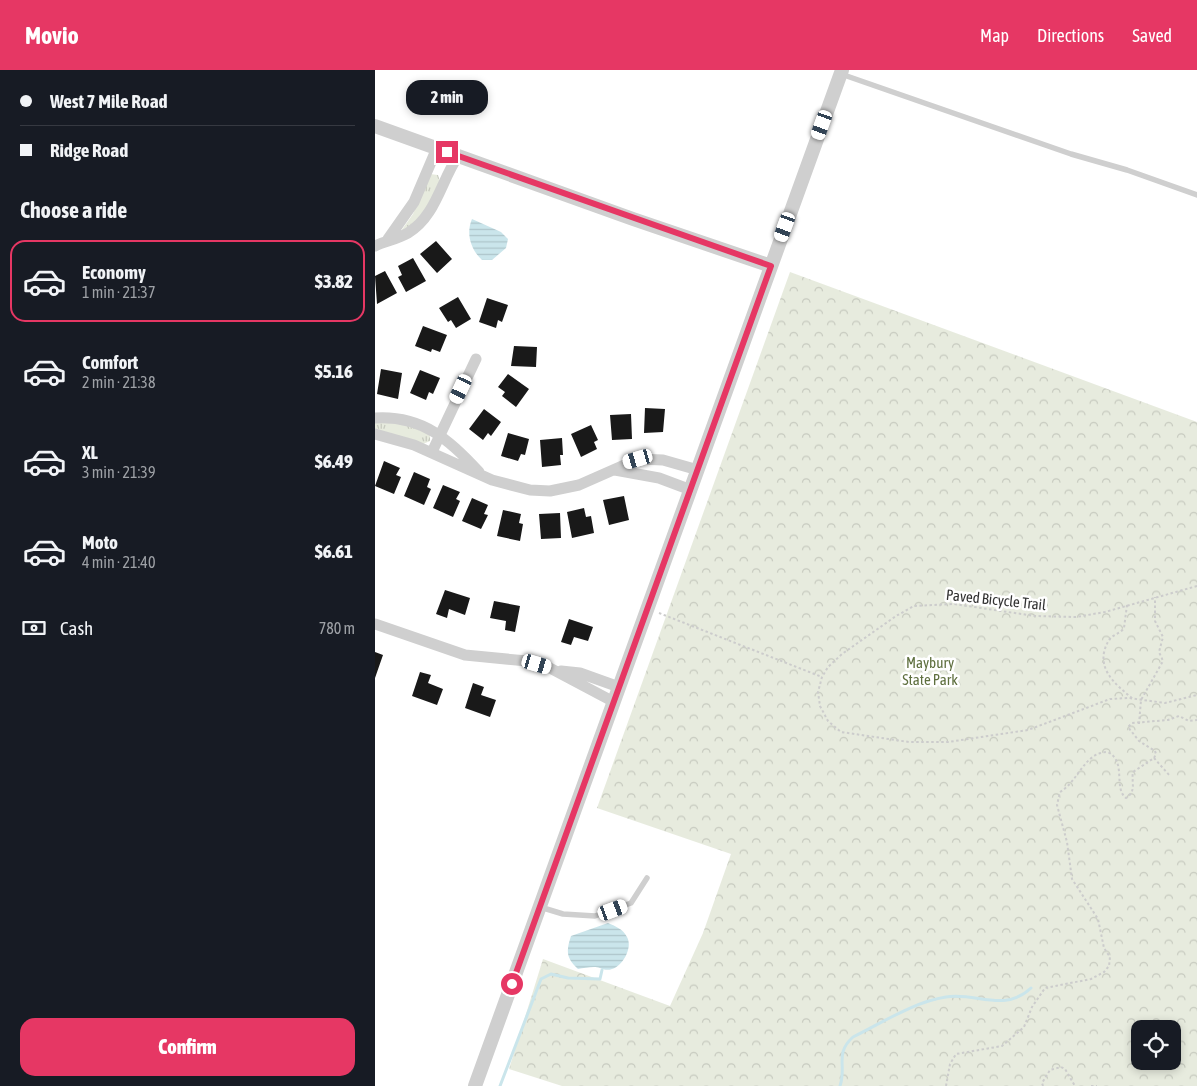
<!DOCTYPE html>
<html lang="en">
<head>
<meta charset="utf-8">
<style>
  :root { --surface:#171b24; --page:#242831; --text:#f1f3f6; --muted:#9ea1a6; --line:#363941; --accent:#e63764 }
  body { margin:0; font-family:"Asap Condensed",sans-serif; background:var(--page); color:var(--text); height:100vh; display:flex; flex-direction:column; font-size:19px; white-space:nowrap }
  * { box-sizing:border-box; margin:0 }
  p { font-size:16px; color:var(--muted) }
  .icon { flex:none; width:28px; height:28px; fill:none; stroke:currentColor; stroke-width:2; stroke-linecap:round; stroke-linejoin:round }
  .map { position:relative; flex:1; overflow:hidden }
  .side { display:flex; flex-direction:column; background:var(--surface); width:375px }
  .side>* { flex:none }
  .top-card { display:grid; align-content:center; height:110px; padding:0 20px; background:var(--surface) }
  .tools { position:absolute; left:756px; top:950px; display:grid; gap:10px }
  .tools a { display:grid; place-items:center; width:50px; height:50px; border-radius:10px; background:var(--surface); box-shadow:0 2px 8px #0003; font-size:25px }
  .end { position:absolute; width:22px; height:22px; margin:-11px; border:6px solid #e63764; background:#fff; box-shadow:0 0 0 2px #fff }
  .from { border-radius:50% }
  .bubble { position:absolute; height:35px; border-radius:15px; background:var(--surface); box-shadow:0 2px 8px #0003; font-size:16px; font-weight:800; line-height:35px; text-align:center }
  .car { position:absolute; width:15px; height:30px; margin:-15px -8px; border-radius:6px; box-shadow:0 0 4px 1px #0007; background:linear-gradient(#fff 24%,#345 0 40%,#fff 0 76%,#345 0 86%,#fff 0) }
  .top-card b { display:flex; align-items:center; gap:18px; height:48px; font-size:19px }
  .top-card b+b { border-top:1px solid var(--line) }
  .top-card i { width:12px; height:12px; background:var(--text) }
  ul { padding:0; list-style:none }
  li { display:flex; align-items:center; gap:15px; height:82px; margin:0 10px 8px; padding:0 10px; border:2px solid transparent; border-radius:15px }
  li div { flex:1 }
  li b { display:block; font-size:19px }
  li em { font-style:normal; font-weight:800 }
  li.selected { border-color:var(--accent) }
  li>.icon { width:45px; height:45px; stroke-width:1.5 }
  h2 { padding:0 20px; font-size:22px; line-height:60px }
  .pay { display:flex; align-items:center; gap:12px; height:55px; padding:0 20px; font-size:19px }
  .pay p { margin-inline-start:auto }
  .primary-button { display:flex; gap:10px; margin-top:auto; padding:10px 20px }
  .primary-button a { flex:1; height:58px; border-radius:15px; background:var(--accent); color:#fff; font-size:20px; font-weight:800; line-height:58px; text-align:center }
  header { display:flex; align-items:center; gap:30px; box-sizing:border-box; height:70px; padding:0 25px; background:var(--accent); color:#fff }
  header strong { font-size:24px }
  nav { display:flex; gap:28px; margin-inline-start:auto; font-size:18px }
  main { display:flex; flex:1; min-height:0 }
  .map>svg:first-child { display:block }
  .grass { fill:url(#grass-tufts) }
  .park { fill:url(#park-crowns); fill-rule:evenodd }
  .water { fill:url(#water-rules) }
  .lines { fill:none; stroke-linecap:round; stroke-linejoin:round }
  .stream { stroke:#cae5eb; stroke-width:3 }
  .building { fill:#191919 }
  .path { stroke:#ccc; stroke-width:2; stroke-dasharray:2.5 2.5; stroke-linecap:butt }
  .service { stroke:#cfcfcf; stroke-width:5.5 }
  .minor { stroke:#cfcfcf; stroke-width:11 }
  .tertiary { stroke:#cfcfcf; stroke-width:14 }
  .route { stroke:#e63764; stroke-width:6 }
  .labels { text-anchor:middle; stroke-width:5; stroke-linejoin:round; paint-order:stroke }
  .street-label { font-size:15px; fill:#323232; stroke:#fff }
  .park-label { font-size:15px; fill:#5e6f3e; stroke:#fff }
</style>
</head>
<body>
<header>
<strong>Movio</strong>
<nav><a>Map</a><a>Directions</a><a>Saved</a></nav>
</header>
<main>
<section class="side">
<div class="top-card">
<b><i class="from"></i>West 7 Mile Road</b>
<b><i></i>Ridge Road</b>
</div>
<h2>Choose a ride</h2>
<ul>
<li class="selected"><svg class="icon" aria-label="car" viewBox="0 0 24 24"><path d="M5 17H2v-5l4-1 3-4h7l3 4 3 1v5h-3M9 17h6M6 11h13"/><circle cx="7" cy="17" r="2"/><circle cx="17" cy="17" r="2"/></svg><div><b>Economy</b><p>1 min · 21:37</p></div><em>$3.82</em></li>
<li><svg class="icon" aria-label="car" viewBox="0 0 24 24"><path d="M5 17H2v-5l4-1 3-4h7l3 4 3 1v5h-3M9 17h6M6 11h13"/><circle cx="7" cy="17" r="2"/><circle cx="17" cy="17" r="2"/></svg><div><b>Comfort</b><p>2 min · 21:38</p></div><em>$5.16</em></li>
<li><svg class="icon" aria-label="car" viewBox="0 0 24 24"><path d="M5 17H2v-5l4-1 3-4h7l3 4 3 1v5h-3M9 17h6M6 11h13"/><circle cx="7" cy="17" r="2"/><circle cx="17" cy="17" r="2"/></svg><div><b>XL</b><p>3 min · 21:39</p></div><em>$6.49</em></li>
<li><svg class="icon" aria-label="car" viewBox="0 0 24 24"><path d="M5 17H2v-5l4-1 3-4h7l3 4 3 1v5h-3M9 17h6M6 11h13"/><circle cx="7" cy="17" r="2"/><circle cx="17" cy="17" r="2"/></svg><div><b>Moto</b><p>4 min · 21:40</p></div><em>$6.61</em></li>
</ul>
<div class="pay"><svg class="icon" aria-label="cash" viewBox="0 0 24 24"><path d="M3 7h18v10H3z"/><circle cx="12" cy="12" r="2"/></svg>Cash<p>780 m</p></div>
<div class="primary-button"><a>Confirm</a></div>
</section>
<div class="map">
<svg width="822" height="1016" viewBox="0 0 822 1016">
  <defs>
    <pattern id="grass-tufts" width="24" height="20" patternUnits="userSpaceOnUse" patternTransform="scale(1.25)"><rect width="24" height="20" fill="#e7ebde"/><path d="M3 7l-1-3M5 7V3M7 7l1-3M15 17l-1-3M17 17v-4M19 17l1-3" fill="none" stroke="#c7cabf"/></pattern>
    <pattern id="park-crowns" width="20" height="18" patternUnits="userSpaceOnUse" patternTransform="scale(1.25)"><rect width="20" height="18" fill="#e7ebde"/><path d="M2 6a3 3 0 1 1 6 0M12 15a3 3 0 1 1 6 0" fill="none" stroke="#c7cabf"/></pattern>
    <pattern id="water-rules" width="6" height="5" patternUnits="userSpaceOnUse" patternTransform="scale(1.25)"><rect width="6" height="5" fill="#cae5eb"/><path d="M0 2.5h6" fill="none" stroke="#aec5ca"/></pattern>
  </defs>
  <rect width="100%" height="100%" fill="#fff"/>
  <path class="grass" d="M 55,104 L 63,105 L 65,111 C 58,129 45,155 26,161 L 38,144 Z
    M 0,352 L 28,354 L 55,364 L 55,371 L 48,374 L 0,360 Z"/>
  <path class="park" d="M 415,202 L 822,352 L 822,1016 L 187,1016 L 134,999 L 168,889 L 295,936 L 328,863 L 356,784 L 222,738 ZM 765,959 L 798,959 L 798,991 L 765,991 Z"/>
  <path class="water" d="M 97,149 L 126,162 L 133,169 L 131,178 L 117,190 L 107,190 C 95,179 91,163 97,149 Z
    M 233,853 C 240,856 248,859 252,867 C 258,877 248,896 237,899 C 229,902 225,896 219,897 C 214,897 208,898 203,899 C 191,888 191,881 196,866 Z"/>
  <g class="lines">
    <path class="stream" d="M 125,1016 L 166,909 L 176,904 L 193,908 L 225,909 L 227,900
      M 465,1016 C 472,996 459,984 478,967 C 507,953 538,932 571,927 C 601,922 630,943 656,918"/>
  </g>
  <path class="building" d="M 61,171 L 77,189 L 62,203 L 45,184 Z
    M 38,188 L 51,211 L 31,222 L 23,207 L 27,205 L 23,196 Z
    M 10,201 L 22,223 L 2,234 L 0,206 Z
    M 83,227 L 96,249 L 81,258 L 76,250 L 73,252 L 64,238 Z
    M 112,228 L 133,235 L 127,252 L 123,250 L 121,258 L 104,252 Z
    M 48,256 L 72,265 L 65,282 L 57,279 L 56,282 L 40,276 Z
    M 139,276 L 162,277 L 161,297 L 136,296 Z
    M 6,299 L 27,303 L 23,329 L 2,324 Z
    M 45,300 L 65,308 L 58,324 L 54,322 L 51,330 L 35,323 Z
    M 133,304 L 154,319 L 141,337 L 127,326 L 130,322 L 123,317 Z
    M 270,338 L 290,339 L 288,362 L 269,363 Z
    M 109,339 L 126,352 L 116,366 L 113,363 L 108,370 L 94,359 Z
    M 256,344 L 257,369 L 237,370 L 235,345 Z
    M 216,355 L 223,370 L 219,372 L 222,379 L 206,387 L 196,364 Z
    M 133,363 L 154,369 L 150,385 L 146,384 L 143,391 L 126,386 Z
    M 187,368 L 188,385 L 185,385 L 186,395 L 167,397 L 165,370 Z
    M 9,391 L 25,398 L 21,405 L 26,407 L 19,424 L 0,416 Z
    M 39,402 L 55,409 L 52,417 L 56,419 L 49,435 L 29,426 Z
    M 68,415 L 85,422 L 81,429 L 85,431 L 78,447 L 58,438 Z
    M 249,426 L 254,450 L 234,455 L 228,430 Z
    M 97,428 L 113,435 L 109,444 L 113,445 L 106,459 L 87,451 Z
    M 209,438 L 211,447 L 216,446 L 219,463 L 197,468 L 192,442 Z
    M 128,440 L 146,444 L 144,453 L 148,454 L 145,471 L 122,466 Z
    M 185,443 L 186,468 L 166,469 L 164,444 Z
    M 70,520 L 95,528 L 90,545 L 74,539 L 72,548 L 61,544 Z
    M 119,531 L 145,536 L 140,562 L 130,560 L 131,551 L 115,548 Z
    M 194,549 L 218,557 L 213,571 L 199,567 L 196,575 L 186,572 Z
    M 0,582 L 8,585 L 0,608 Z
    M 45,602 L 56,605 L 53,613 L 68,619 L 62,635 L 37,626 Z
    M 98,613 L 109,617 L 106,625 L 121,630 L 115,647 L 90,638 Z"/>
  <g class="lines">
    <path class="path" d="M 822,516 L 730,542 L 701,547 L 660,546 L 579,534 L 539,536 L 521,546 L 467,584 L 453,597 L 447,607 L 443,622 L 445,636 L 453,651 L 466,662 L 534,672 L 573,672 L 653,660 L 735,629 L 754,628 L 790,633 L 822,625
      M 752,535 L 749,558 C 745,564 738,564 734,570 C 718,597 740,614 758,629
      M 284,543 L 447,607
      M 764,654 L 766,630 L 788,591 L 784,582 L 788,567 L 780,551 L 780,527
      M 779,688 L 795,706
      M 571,1016 L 575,994 L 581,984 L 627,976 L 649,957 L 657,937 L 670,918 L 716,909 L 729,902 L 734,896 L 735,887 L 729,878 L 723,849 L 697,809 L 692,772 L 682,735 L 685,722 C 704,711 709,682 733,682 C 752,692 738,718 751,728 C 762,721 756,712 758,702 L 779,688 L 781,684 L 780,681 L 764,671 L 753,657 L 757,653 L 793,650 L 804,646 L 814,651 L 822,650
      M 668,1016 L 667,1013 L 675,1000 L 686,997 L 690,999 L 700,1016
      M 716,1016 L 722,1016"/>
    <path class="service" d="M 466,4 L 696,84 L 752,100 L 822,125
      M 165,837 L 188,844 L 220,846 L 256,833 L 272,808"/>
    <path class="minor" d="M 13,169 L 39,132 L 62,78
      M 0,176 C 10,171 23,169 33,163 C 61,146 66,111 83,86
      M 0,348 C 47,345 75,370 104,402
      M 0,364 L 39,375 L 117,410 L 155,420 L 175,421 L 204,415 L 263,389 L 288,390 L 323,400
      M 57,382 L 101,289
      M 240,400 L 284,408 L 316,420
      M 0,554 L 90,585 L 152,591 L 173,597 L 239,632
      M 186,601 L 205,603 L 244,617"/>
    <path class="tertiary" d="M 0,56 L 258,149 L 396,196
      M 100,1016 L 467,0"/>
  </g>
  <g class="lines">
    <path class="route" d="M 72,82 L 396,196 L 137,914"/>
  </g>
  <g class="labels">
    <g class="street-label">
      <text transform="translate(621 530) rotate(6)" y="5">Paved Bicycle Trail</text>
    </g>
    <g class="park-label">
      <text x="555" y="598">Maybury<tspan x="555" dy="17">State Park</tspan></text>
    </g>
  </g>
</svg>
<div class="tools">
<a><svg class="icon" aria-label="locate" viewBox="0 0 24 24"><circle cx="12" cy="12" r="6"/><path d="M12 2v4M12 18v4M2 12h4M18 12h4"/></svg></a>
</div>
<i class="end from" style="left:137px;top:914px"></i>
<i class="end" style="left:72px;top:82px"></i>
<div class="bubble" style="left:31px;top:10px;width:82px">2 min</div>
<i class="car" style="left:447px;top:55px;rotate:200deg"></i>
<i class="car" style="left:410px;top:157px;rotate:200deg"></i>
<i class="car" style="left:86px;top:319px;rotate:205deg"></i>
<i class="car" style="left:263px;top:389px;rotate:254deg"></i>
<i class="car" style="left:162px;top:594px;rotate:106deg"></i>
<i class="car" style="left:238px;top:840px;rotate:70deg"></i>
</div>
</main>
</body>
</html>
